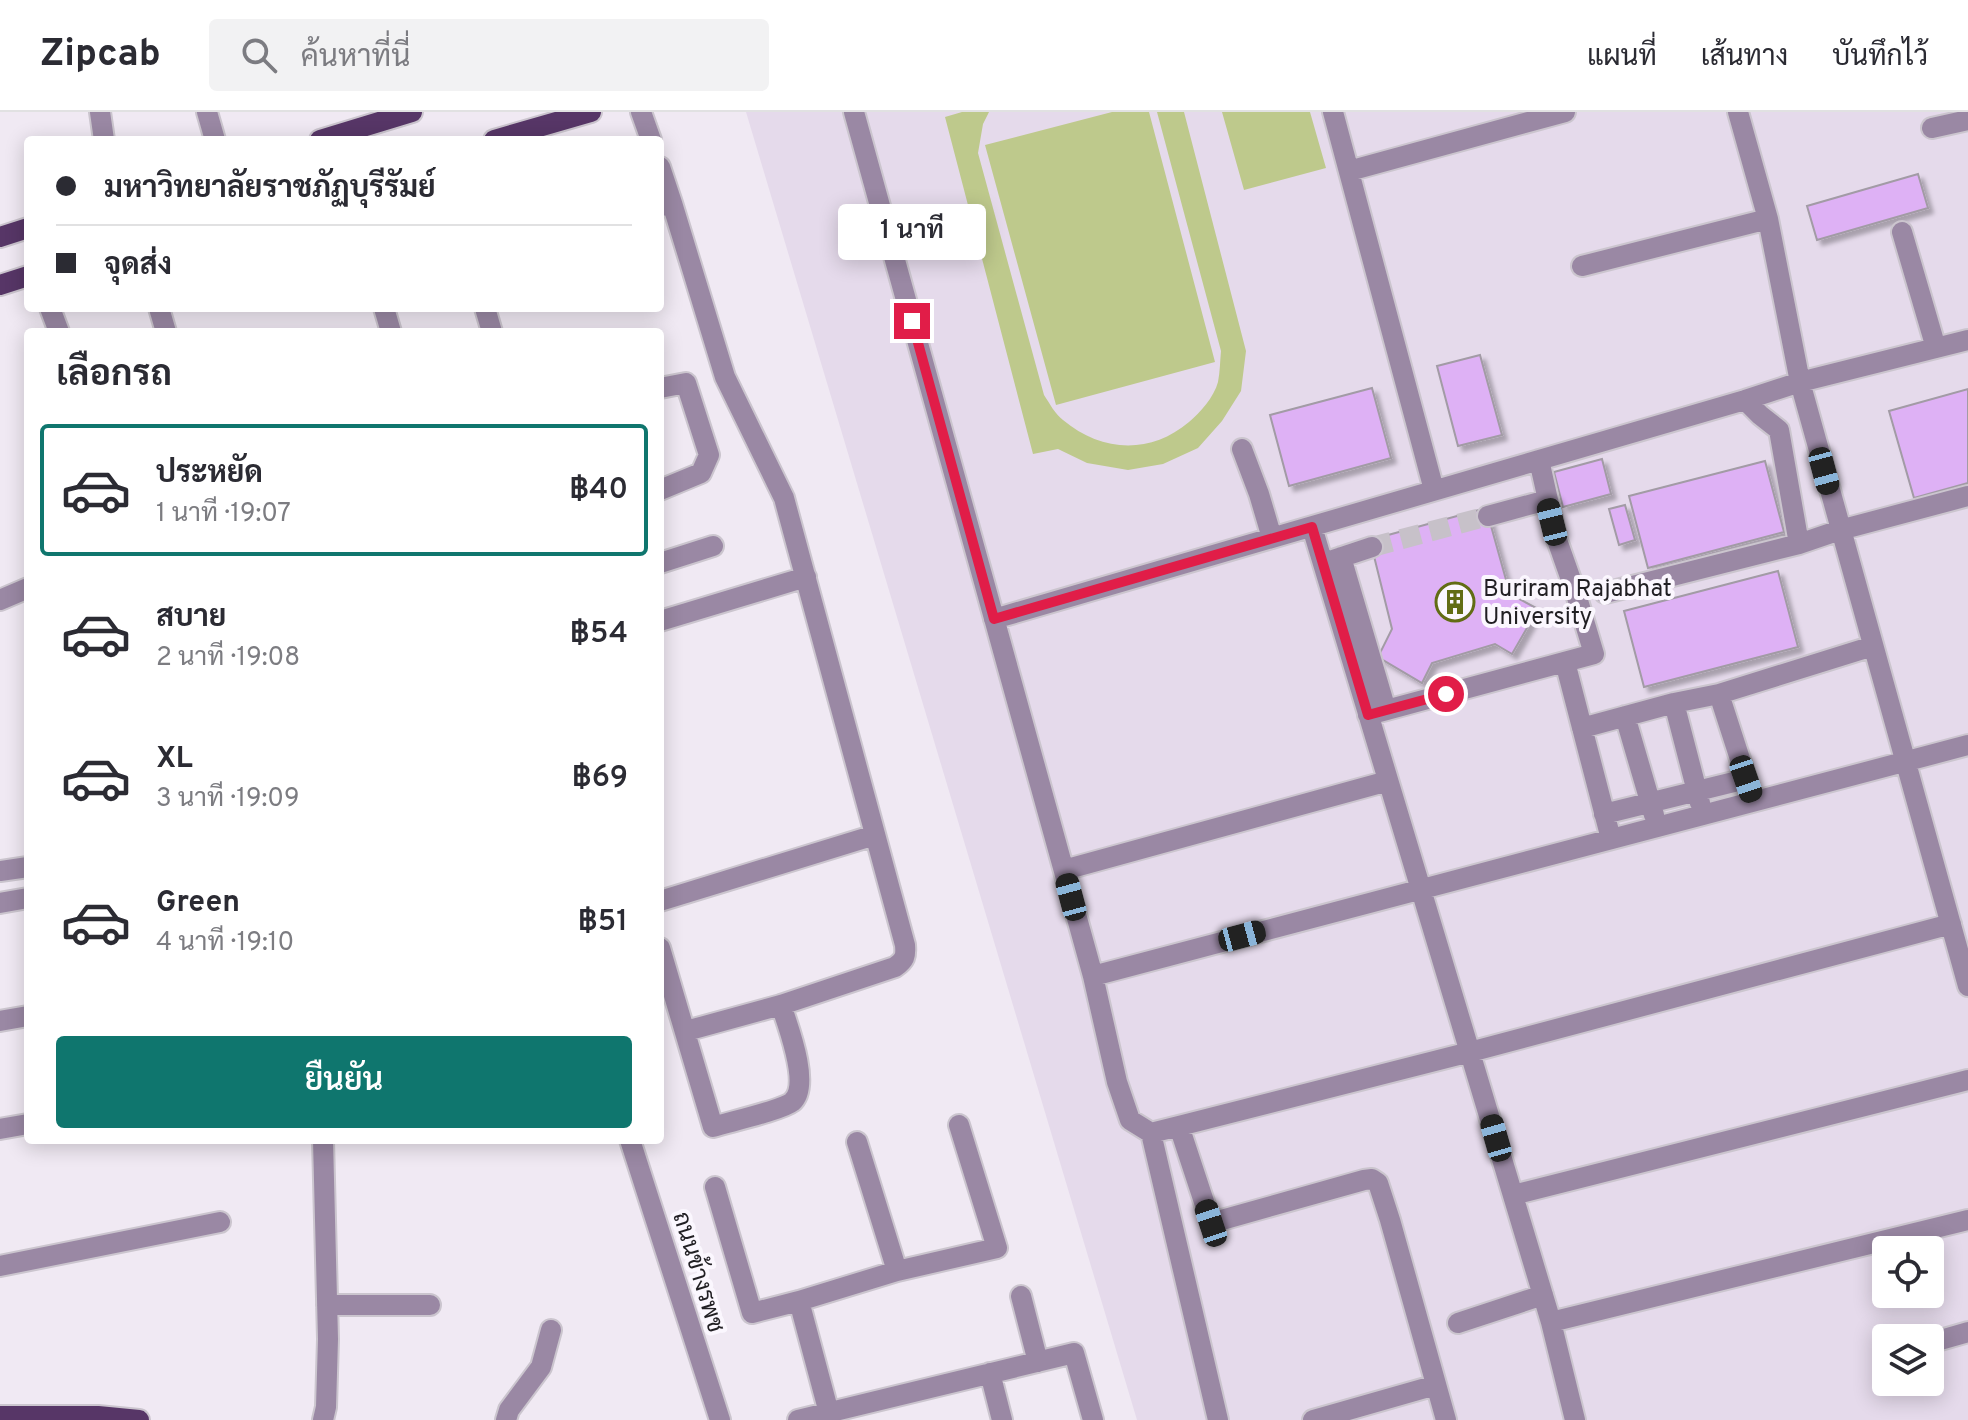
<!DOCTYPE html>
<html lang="th">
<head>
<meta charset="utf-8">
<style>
  :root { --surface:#fff; --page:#f2f2f3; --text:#2b2b33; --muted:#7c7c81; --line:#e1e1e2; --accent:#0f766e }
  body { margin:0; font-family:Overpass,Sarabun,sans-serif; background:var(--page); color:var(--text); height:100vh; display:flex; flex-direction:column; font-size:30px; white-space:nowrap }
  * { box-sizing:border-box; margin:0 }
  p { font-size:26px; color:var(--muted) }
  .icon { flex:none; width:44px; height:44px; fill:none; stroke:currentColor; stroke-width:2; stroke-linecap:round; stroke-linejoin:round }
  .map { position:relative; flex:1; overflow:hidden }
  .sheet { position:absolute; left:24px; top:216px; width:640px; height:816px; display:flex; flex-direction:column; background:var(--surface); border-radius:8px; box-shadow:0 4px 20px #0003 }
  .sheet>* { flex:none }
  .guide { position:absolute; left:24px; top:24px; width:640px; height:176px; border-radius:8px; box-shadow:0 4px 20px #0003; display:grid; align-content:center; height:176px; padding:0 32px; background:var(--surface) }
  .buttons { position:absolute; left:1872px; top:1124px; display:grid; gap:16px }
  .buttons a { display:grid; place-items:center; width:72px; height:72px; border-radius:8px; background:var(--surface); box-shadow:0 4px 20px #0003; font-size:40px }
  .end { position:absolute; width:36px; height:36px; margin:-18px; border:10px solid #e11d48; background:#fff; box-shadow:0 0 0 4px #fff }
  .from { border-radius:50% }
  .bubble { position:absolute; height:56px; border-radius:8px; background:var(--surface); box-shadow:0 4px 20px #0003; font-size:26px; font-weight:600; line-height:56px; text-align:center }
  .car { position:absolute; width:24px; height:48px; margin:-24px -12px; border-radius:10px; box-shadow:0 0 6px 2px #0007; background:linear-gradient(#222 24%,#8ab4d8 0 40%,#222 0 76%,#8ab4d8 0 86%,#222 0) }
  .guide b { display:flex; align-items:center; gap:28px; height:76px; font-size:30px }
  .guide b+b { border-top:2px solid var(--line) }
  .guide i { width:20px; height:20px; background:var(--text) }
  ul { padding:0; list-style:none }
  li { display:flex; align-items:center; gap:24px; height:132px; margin:0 16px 12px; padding:0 16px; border:4px solid transparent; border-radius:8px }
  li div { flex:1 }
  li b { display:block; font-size:30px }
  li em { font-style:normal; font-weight:600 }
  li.selected { border-color:var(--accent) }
  li>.icon { width:72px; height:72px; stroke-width:1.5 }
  h2 { padding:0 32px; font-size:36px; line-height:96px }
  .cta { display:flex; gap:16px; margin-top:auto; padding:16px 32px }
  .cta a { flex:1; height:92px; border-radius:8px; background:var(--accent); color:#fff; font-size:32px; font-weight:600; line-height:92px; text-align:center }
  header { display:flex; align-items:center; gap:48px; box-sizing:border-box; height:112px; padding:0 40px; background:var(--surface); border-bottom:2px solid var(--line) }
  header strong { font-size:38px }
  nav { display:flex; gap:44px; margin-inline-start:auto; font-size:28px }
  .search { width:560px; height:72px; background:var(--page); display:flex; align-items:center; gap:20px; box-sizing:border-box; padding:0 28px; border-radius:8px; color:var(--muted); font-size:30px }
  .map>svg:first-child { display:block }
  .built { fill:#e5daeb; fill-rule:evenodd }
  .green { fill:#bec98c }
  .building { fill:#deb1f5; stroke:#a29ba5; stroke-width:2; filter:url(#shadow) }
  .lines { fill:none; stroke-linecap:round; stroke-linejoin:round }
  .minor-tunnel { stroke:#c7c1c9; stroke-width:20; stroke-dasharray:20 10; stroke-linecap:butt }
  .minor-casing { stroke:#cbc5ce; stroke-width:24 }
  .major-casing { stroke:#cbc5ce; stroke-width:24 }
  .minor { stroke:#9a88a4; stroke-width:20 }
  .major { stroke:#573667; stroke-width:20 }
  .route { stroke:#e11d48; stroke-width:10 }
  .labels { text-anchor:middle; stroke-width:8; stroke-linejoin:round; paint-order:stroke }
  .poi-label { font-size:24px; fill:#211f23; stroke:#fbf7fe; text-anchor:start }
  .street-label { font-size:24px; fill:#211f23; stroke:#fbf7fe }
</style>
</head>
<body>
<header>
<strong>Zipcab</strong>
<div class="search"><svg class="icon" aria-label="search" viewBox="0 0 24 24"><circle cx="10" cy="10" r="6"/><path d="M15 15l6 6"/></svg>ค้นหาที่นี่</div>
<nav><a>แผนที่</a><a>เส้นทาง</a><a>บันทึกไว้</a></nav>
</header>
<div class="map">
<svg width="1968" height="1308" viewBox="0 0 1968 1308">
  <defs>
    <filter id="shadow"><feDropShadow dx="5" dy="5" stdDeviation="2" flood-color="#0004"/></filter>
  </defs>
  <rect width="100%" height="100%" fill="#f0e9f3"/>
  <path class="built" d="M 746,0 L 1968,0 L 1968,1308 L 1137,1308 ZM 1886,1138 L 1930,1138 L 1930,1182 L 1886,1182 ZM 1886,1226 L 1930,1226 L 1930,1270 L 1886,1270 Z"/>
  <path class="green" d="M 962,0 L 989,0 L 983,12 L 978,41 L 1044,283 C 1050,292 1055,302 1063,308 C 1101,340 1150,343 1189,310 C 1200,301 1214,285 1218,270 C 1220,260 1220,249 1221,239 L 1157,0 L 1184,0 L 1246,239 L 1241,279 L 1222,309 L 1198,336 L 1163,352 L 1128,358 L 1087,351 L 1058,337 L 1033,342 L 945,5 Z
    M 1112,0 L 1149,0 L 1215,250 L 1056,293 L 985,33 Z
    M 1222,0 L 1310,0 L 1326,56 L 1244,78 Z"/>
  <path class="building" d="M 1918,62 L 1928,96 L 1817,128 L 1807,94 Z
    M 1480,243 L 1502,323 L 1458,334 L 1437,254 Z
    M 1372,276 L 1391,346 L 1289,374 L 1270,303 Z
    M 1968,277 L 1968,371 L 1914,386 L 1889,299 Z
    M 1602,347 L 1611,382 L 1563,395 L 1554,360 Z
    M 1765,349 L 1784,420 L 1648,456 L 1629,384 Z
    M 1625,393 L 1635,428 L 1619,433 L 1609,397 Z
    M 1486,396 L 1510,482 L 1538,497 L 1512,542 L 1495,532 L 1432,551 L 1422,571 L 1378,545 L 1392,517 L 1370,428 Z
    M 1778,459 L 1798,535 L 1644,575 L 1624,499 Z"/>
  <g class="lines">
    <path class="minor-tunnel" d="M 1372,435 L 1488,404"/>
    <defs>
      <path id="minor" d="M 100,0 L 104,28
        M 207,0 L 215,28
        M 641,0 L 651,28
        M 854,0 L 1093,864 L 1117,970 L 1130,1008 L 1151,1021 L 1179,1014 L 1470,940 L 1951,812
        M 1333,0 L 1434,378
        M 1738,0 L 1768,107 L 1800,270 L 1968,874
        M 1932,16 L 1968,8
        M 660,55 L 672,91
        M 1349,59 L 1565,0
        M 660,94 L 672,91 L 725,265 L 784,386 L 905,833 C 906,844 905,848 895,855 L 781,893 L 686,919
        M 1902,120 L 1936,236
        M 1582,154 L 1768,107
        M 50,196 L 59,220
        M 159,196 L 166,220
        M 384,196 L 391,220
        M 485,196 L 492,220
        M 660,276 L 686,271 L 709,343 L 701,361 L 660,378
        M 1745,288 L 1760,303 L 1779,318 L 1799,432
        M 1242,337 L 1259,382 L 1272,426
        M 1488,404 L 1547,388
        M 1312,415 L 1551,1210 L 1575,1308
        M 1341,445 L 1386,598
        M 1330,449 L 1372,435
        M 660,451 L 713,434
        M 1605,481 L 1799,432 L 1840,418 L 1968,384
        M 0,488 L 28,476
        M 994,507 L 1745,288 L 1800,270 L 1968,228
        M 660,509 L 806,465
        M 1565,550 L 1611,727
        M 1719,582 L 1750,678
        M 1674,591 L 1700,691
        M 1368,603 L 1594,542 L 1576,482 L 1557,428 L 1539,348
        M 1625,604 L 1654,703
        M 1582,616 L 1674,591 L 1719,582 L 1873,534
        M 1604,702 L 1746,667
        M 1064,758 L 1388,669
        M 0,759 L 28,755
        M 660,789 L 875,723
        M 0,791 L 28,786
        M 660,836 L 713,1015 C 729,1010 782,998 792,990 C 811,974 788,914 781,893
        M 1093,864 L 1968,633
        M 0,909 L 28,904
        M 1179,1014 L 1211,1111 L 1364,1068 L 1372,1067 L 1378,1071 L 1390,1108 L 1446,1308
        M 0,1017 L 28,1012
        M 1151,1021 L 1218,1308
        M 323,1028 L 328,1227 L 326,1295 L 323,1308
        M 630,1028 L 720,1308
        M 857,1030 L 897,1159
        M 715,1075 L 752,1201 L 799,1189 L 897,1159 L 997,1136 L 959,1013
        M 1513,1083 L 1968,968
        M 0,1154 L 220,1110
        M 1021,1184 L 1038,1250
        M 799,1189 L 829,1301
        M 327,1193 L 430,1193
        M 1551,1210 L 1968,1108
        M 1458,1211 L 1543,1183
        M 1930,1231 L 1968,1220
        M 990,1261 L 1002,1308
        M 506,1308 L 509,1298 L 541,1255 L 551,1218
        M 798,1308 L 1074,1241 L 1093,1308
        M 1313,1308 L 1436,1273"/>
      <path id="major" d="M 320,28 L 412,0
        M 494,28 L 591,0
        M 0,125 L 28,116
        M 0,173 L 28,164
        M 0,1304 L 98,1304 L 139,1308"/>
    </defs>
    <use href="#minor" class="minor-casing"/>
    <use href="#major" class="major-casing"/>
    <use href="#minor" class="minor"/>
    <use href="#major" class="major"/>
  </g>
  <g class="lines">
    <path class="route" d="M 912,209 L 994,507 L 1312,415 L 1368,603 L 1446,582"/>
  </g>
  <defs>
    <symbol id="building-ring" viewBox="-11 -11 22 22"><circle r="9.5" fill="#fbf7fe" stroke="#626c14" stroke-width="1.5"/><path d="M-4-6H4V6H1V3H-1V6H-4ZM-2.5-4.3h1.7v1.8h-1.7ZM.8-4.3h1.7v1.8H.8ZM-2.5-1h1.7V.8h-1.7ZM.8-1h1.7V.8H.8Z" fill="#626c14"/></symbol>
  </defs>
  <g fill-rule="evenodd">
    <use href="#building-ring" x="1433" y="468" width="44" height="44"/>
  </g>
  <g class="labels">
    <g class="poi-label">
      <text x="1483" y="484">Buriram Rajabhat<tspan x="1483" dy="28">University</tspan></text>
    </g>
    <g class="street-label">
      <text transform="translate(699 1160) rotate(73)" y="8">ถนนข้างรพช</text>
    </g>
  </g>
</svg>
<div class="buttons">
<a><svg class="icon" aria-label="locate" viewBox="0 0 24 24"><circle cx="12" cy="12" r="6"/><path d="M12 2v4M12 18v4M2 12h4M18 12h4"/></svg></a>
<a><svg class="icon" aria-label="layers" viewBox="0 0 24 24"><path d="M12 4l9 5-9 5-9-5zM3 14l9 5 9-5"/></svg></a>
</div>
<i class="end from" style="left:1446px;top:582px"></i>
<i class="end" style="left:912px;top:209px"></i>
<div class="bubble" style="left:838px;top:92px;width:148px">1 นาที</div>
<i class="car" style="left:1824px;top:359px;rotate:165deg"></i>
<i class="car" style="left:1552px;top:410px;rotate:346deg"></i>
<i class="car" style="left:1746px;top:667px;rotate:161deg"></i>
<i class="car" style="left:1071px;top:785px;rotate:345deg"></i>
<i class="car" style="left:1242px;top:824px;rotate:75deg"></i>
<i class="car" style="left:1496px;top:1026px;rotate:344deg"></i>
<i class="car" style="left:1211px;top:1111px;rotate:342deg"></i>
<div class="guide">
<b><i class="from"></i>มหาวิทยาลัยราชภัฏบุรีรัมย์</b>
<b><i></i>จุดส่ง</b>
</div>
<section class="sheet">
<h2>เลือกรถ</h2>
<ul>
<li class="selected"><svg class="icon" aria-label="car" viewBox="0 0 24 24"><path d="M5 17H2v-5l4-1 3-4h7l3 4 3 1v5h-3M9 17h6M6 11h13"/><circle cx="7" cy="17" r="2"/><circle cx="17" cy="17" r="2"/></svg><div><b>ประหยัด</b><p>1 นาที · 19:07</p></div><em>฿40</em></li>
<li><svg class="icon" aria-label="car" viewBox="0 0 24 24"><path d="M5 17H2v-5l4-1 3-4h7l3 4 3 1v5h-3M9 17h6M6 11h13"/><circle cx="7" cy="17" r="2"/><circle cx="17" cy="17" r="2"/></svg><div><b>สบาย</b><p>2 นาที · 19:08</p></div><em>฿54</em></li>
<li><svg class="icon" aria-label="car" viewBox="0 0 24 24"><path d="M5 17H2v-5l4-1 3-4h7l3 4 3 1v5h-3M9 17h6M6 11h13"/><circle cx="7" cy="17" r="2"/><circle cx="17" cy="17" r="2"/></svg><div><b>XL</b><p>3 นาที · 19:09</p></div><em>฿69</em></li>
<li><svg class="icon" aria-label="car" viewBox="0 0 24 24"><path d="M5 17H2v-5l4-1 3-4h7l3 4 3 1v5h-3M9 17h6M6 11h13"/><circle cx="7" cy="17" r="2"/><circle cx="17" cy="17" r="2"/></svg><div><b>Green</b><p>4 นาที · 19:10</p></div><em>฿51</em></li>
</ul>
<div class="cta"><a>ยืนยัน</a></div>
</section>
</div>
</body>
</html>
